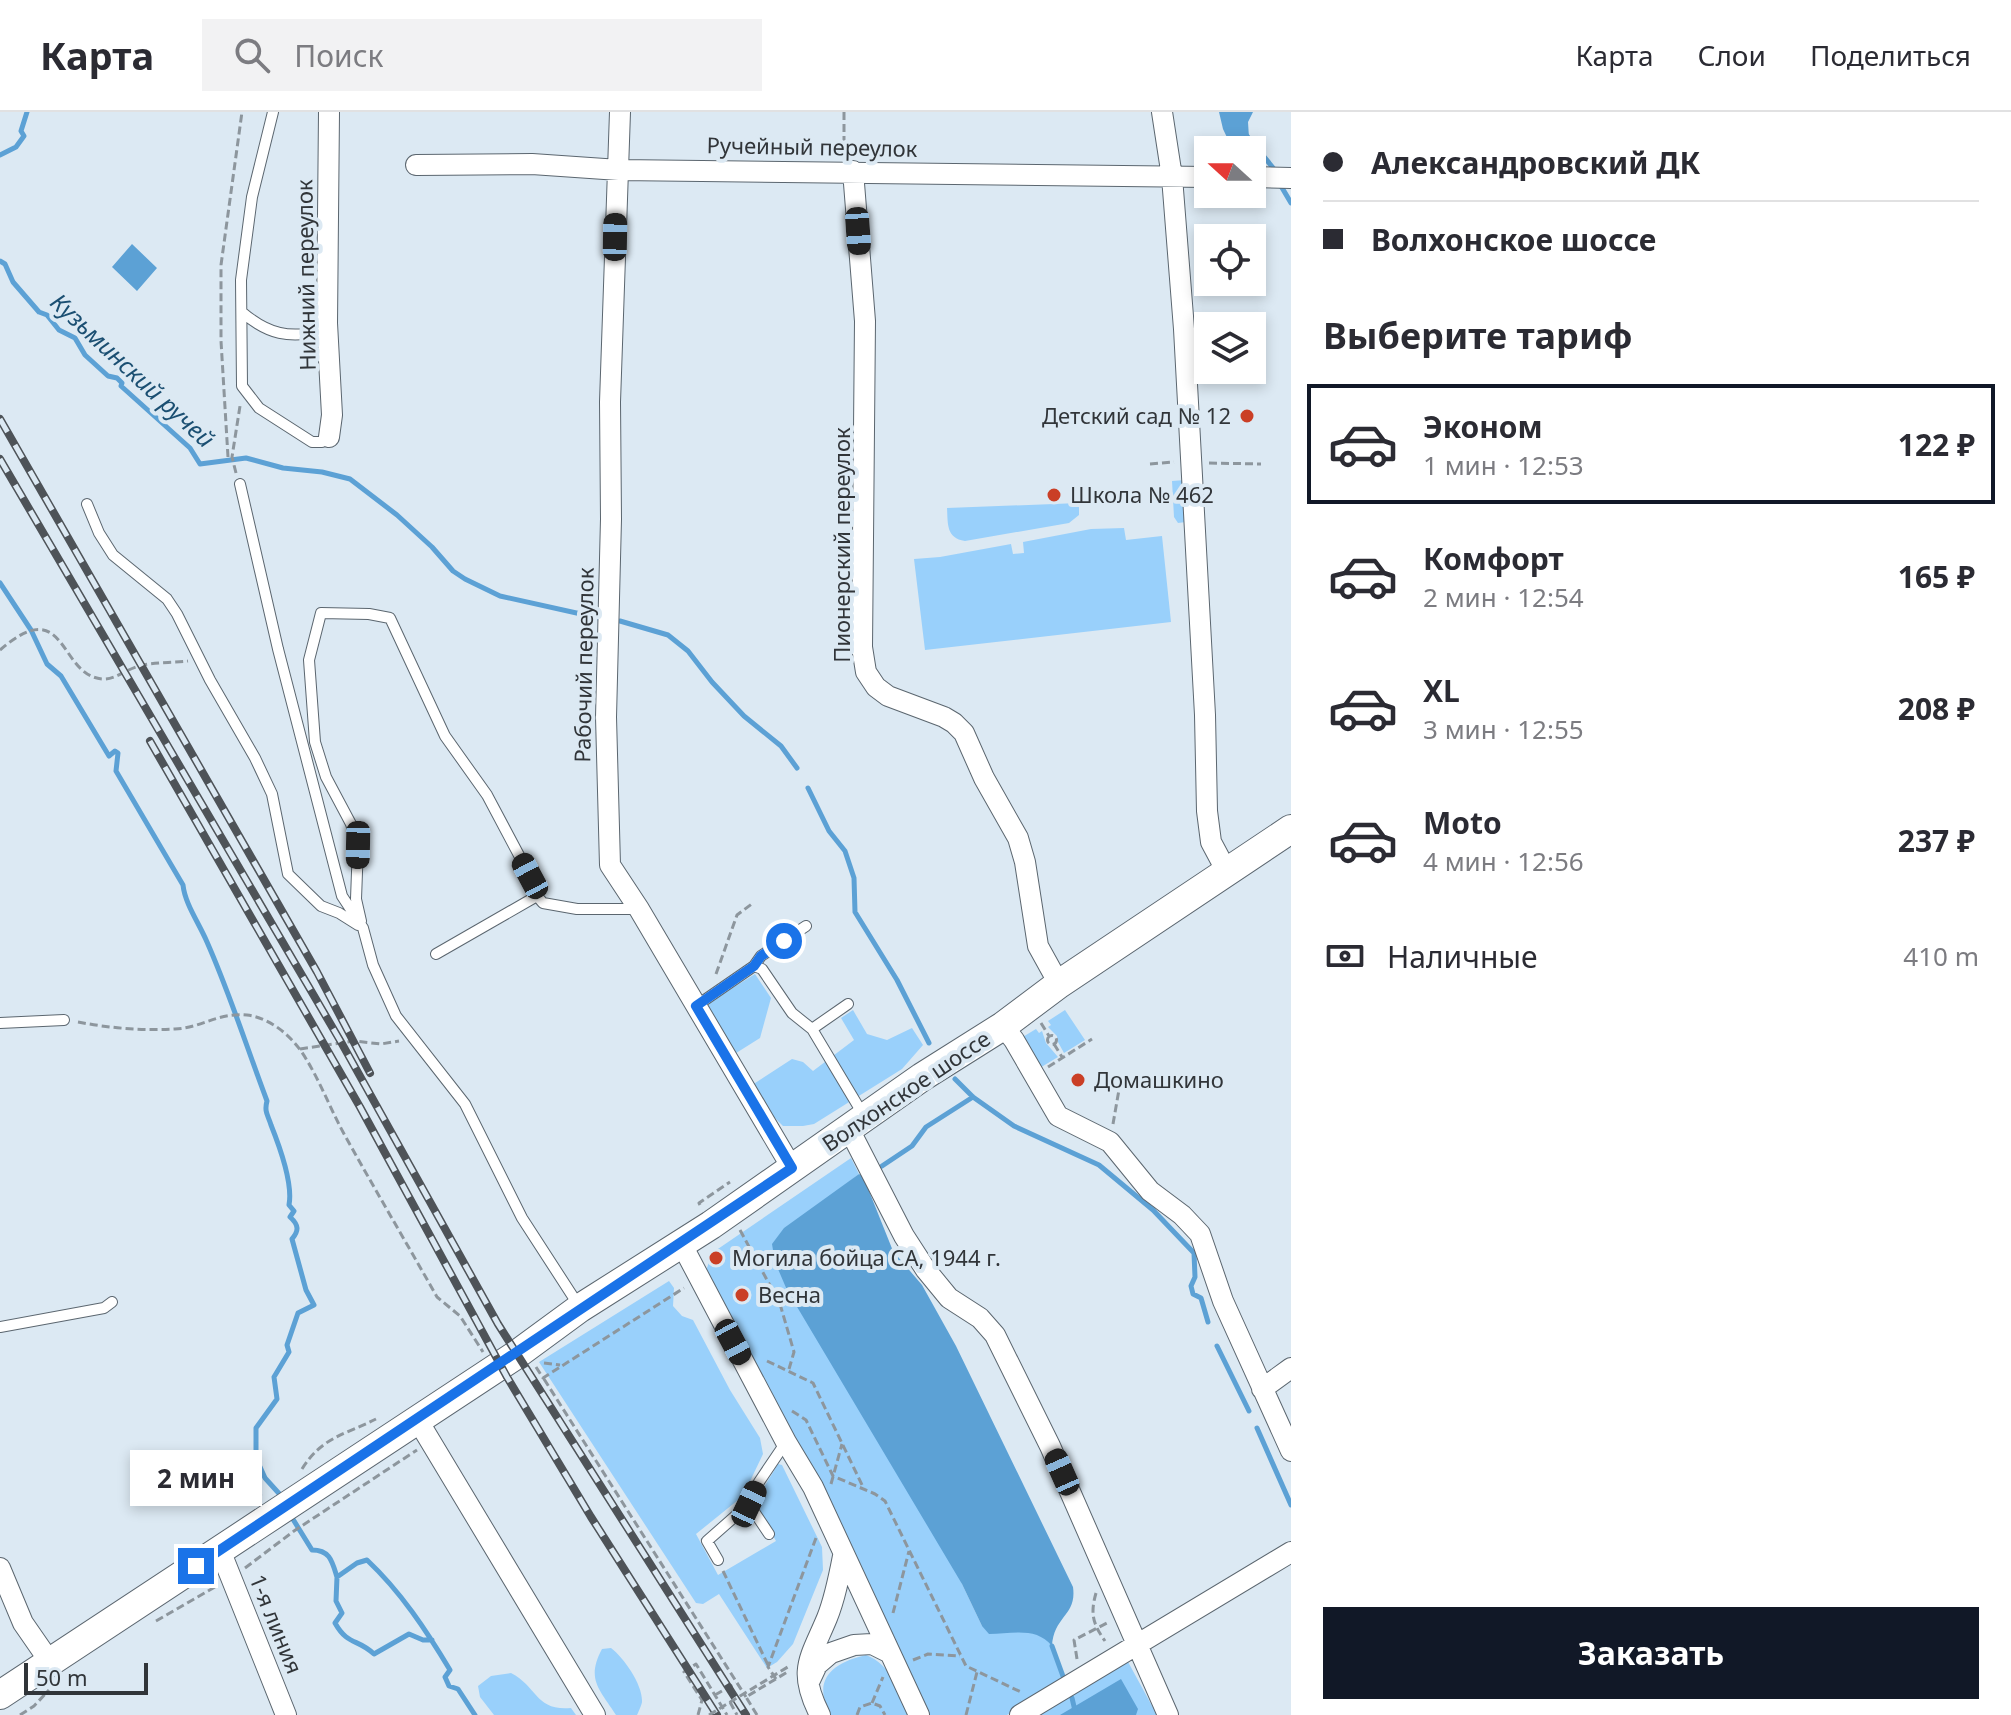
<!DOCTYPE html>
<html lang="ru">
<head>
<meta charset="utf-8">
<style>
  :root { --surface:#fff; --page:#f2f2f3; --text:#2b2b33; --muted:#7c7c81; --line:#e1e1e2; --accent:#111827 }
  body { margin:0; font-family:"Noto Sans",sans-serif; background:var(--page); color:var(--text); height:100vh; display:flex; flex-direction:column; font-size:30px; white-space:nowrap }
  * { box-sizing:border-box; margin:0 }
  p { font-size:26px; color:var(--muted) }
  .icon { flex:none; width:44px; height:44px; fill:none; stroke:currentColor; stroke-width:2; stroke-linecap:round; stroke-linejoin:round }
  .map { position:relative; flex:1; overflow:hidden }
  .sheet { display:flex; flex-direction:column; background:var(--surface); width:720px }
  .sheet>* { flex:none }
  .guide { display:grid; align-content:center; height:176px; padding:0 32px; background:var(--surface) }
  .needle { width:52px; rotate:291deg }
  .tools { position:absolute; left:1194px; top:24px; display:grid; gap:16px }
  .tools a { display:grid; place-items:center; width:72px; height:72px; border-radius:0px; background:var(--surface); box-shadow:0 4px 12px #0003; font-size:40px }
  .scale { position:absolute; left:24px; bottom:20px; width:124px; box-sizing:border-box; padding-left:8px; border:4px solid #313539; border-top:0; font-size:22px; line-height:28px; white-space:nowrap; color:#313539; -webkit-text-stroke:6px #dce9f3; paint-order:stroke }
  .end { position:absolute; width:36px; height:36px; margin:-18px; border:10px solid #1a73e8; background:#fff; box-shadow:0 0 0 4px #fff }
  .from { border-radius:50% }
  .bubble { position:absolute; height:56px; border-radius:0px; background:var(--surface); box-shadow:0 4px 12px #0003; font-size:26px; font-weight:700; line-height:56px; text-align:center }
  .car { position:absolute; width:24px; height:48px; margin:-24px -12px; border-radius:10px; box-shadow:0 0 6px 2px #0007; background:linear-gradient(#222 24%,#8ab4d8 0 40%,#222 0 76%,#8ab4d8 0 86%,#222 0) }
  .guide b { display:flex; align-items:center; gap:28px; height:76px; font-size:30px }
  .guide b+b { border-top:2px solid var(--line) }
  .guide i { width:20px; height:20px; background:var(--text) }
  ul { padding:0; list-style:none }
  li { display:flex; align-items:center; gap:24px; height:120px; margin:0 16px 12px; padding:0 16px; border:4px solid transparent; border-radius:0px }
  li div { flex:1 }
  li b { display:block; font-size:30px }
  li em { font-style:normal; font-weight:700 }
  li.on { border-color:var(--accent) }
  li>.icon { width:72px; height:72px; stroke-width:1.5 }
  h2 { padding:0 32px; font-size:36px; line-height:96px }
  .pay { display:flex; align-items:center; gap:20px; height:88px; padding:0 32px; font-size:30px }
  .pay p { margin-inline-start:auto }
  .button { display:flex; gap:16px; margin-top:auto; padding:16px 32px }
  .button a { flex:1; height:92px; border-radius:0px; background:var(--accent); color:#fff; font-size:32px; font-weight:700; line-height:92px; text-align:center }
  header { display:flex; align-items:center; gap:48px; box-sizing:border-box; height:112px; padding:0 40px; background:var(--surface); border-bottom:2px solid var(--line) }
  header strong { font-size:38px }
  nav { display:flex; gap:44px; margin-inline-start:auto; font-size:28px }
  .search { width:560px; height:72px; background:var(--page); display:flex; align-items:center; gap:20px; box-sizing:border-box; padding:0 28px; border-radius:0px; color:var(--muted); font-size:30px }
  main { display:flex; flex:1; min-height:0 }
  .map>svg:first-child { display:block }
  .green { fill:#99d0fb }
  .water { fill:#5ca1d5 }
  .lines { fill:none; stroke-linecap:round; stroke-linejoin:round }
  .stream { stroke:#5ca1d5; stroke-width:5 }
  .lane-casing { stroke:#5b666f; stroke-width:12 }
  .street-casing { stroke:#5b666f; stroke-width:22 }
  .secondary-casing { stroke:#5b666f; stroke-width:30 }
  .path { stroke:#8d969d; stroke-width:3; stroke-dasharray:8 4; stroke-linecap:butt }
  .lane { stroke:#fff; stroke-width:10 }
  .street { stroke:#fff; stroke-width:20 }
  .secondary { stroke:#fff; stroke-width:28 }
  .rail-casing { stroke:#4e5358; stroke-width:8 }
  .rail { stroke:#dce9f3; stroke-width:5; stroke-dasharray:15; stroke-linecap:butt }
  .path-bridge { stroke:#8d969d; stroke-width:3; stroke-dasharray:8 4; stroke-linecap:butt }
  .route { stroke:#1a73e8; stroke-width:10 }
  .poi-dot { fill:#ca3f26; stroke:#dce9f3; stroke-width:3 }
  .labels { text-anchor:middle; stroke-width:8; stroke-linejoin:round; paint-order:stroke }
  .street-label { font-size:22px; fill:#313539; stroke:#dce9f3 }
  .poi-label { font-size:22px; fill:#313539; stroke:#dce9f3; text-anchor:start }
  .water-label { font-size:24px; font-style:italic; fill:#1b4f72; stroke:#dce9f3 }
</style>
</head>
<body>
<header>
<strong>Карта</strong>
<div class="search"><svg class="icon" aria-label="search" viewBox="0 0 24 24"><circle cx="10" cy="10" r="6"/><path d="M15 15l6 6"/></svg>Поиск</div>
<nav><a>Карта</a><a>Слои</a><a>Поделиться</a></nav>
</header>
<main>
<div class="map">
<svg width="1291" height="1603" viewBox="0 0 1291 1603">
  <rect width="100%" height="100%" fill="#dce9f3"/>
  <path class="green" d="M 1185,368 L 1186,410 L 1178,411 L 1174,405 L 1172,369 Z
    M 1079,391 L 1079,403 L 1069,411 L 965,429 C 946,426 948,412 947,396 Z
    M 1124,416 L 1126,428 L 1162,424 L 1171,510 L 925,538 L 914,447 L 940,445 L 1011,432 L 1013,442 L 1024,441 L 1023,430 L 1091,417 Z
    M 755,862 L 771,886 L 760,926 L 733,943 L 707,899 L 710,890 Z
    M 853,898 L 867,922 L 887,928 L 912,916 L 923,933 L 902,957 L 814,1012 L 803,1014 L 783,1014 L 769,1000 L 752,973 L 792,947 L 803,950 L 813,959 L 854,928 L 841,906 Z
    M 1065,898 L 1085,928 L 1064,941 L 1058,930 L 1057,924 L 1048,915 L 1051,913 L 1048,909 Z
    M 1036,917 L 1039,921 L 1042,919 L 1046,931 L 1058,945 L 1038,957 L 1021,926 Z
    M 851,1046 L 859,1062 L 822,1091 L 962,1472 L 982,1514 C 999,1516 1040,1517 1050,1531 C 1057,1540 1060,1555 1064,1567 L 1007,1603 L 927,1603 L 706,1159 L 712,1141 Z
    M 669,1169 L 674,1176 L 673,1194 L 682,1204 L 693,1208 L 730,1278 L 760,1326 L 763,1342 L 743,1384 L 696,1422 L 718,1463 L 776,1429 C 752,1386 753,1394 778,1352 L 782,1353 L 822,1435 L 823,1458 L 793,1532 L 777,1550 L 767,1556 L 719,1482 L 703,1492 L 696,1491 L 539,1250 Z
    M 611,1536 C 624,1546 643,1573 642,1590 C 642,1592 638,1601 637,1603 L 616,1603 C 599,1577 586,1567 602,1537 Z
    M 866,1543 C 891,1552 899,1580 909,1603 L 831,1603 C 811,1568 832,1551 866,1543 Z
    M 1127,1548 L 1157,1603 L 1033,1603 Z
    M 511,1561 C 538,1575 535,1599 571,1596 L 576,1603 L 494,1603 L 480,1585 L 478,1574 L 491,1564 Z"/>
  <path class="water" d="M 1219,0 L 1253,0 L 1248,10 L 1249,26 L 1241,30 L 1238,38 L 1233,38 L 1223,17 Z
    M 132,132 L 157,156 L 137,179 L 112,155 Z
    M 859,1062 L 863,1064 L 893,1139 L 922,1173 L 956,1234 L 1073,1475 C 1077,1504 1054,1503 1052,1534 C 1036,1514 1011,1522 989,1522 L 982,1514 L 962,1472 L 787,1178 L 775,1150 L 772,1132 L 784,1116 Z
    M 1121,1567 L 1138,1597 L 1136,1603 L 1060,1603 Z"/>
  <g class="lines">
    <path class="stream" d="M 1247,24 L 1274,57
      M 0,43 L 16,35 L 24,24 L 21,19 L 27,0
      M 1281,74 L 1291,91
      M 0,149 L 5,152 L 13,170 L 39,200 L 47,203 L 59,218 L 75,226 L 85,243 L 108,264 L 117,266 L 122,271 L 121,274 L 190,336 L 200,352 L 246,346 L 283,356 L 322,360 L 350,367 L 397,403 L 432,435 L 453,459 L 465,467 L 500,484 L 599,506
      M 0,471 L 31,518 L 47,552 L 61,564 L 109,644 L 115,639 L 118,641 L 116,659 L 183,773 C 185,792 199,811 207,830 C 230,882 247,936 267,989 C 264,1000 268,1003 271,1013 C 279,1033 293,1072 289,1093 L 294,1099 L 290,1105 C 299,1113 299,1119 292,1127 L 306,1178 L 314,1193 L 298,1201 L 287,1233 L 289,1240 L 274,1265 L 277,1287 L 256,1316 L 256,1346 L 265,1366 L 284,1387
      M 620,509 L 668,523 L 688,539 L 712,570 L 744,604 L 781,634 L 797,656
      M 808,676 L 829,719 L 845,739 L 854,766 L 855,800 L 897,868 L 929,931
      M 955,967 L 973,985 L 1014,1014 L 1099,1053 L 1153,1098 L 1194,1141 L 1195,1165 L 1191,1174 L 1193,1182 L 1201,1186 L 1208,1210
      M 882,1054 L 912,1034 L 926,1015 L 973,985
      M 1217,1234 L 1249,1299
      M 1257,1316 L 1291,1393
      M 291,1404 L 312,1438 C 330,1438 332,1449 337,1465 L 357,1451 L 367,1448 C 401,1480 426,1518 450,1558 L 445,1565 L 449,1574 L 458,1577 L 475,1603
      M 337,1465 L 336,1489 L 342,1501 L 335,1511 C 348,1534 357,1526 374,1542 L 409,1522 L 423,1528 L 432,1528
      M 1052,1534 L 1064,1567
      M 1072,1586 L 1076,1603"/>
    <defs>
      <path id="lane" d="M 273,0 L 252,85 L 241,168 L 242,274 L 259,296 L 312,330 L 322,330 L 329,325
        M 243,201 C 268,222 289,227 322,219 L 326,212
        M 240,372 L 278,537 L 342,784 L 363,816 L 373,853 L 396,904 L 465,992 L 522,1106 L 579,1194
        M 87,392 L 99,421 L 113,443 L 167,487 L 177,502 L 210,568 L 255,646 L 272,682 L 288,762 L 321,794 L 339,801 L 358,813
        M 361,809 L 356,787 L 358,733 L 351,712 L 326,665 L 315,630 L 309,548 L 321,501 L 369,502 L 390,506 L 445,624 L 487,683 L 530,764 L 537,784 L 543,791 L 577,797 L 637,797
        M 436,842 L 537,784
        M 754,854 L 761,844 L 806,814
        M 696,894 L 754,854 L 762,857 L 792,901 L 812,917 L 864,1004
        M 0,911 L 64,908
        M 812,917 L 848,892
        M 0,1215 L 104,1196 L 112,1190
        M 749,1392 L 769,1422
        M 718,1448 L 707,1429 L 749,1392 L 759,1370 L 786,1330"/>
      <path id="street" d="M 329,0 L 327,211 L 332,303 L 329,325
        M 620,0 L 610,290 L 611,407 L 606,605 L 610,753 L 639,797 L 792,1056
        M 1162,0 L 1172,65 L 1184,217 L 1205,603 L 1207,699 L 1211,730 L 1227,760
        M 416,53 L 532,52 L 619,58 L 1208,65
        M 853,59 L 865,209 L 862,535 L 866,560 L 876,575 L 888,584 L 944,605 L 954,611 L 964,621 L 984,666 L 1018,726 L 1025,750 L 1038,834 L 1059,872
        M 1252,65 L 1291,66
        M 1003,914 L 1014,928 L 1058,1004 L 1110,1030 L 1150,1079 L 1182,1103 L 1200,1122 L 1223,1189 L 1291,1339
        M 849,1017 L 904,1124 L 926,1158 L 949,1186 L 980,1206 L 995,1223 L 1050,1334 L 1168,1603
        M 681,1131 L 786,1330 L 813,1375 L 919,1603
        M 1262,1277 L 1291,1256
        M 417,1307 L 595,1603
        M 220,1438 L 286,1603
        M 0,1456 L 23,1511 L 50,1550
        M 809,1570 L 817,1553 L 831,1541 L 854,1533 L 872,1532 L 890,1541
        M 820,1603 C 797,1558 810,1547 827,1506 C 835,1486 839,1465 843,1444
        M 1020,1603 L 1291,1440"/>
      <path id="secondary" d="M 0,1583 L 516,1243 L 580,1196 L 711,1113 L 922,965 L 1003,914 L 1059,872 L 1291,717"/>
    </defs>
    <use href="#lane" class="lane-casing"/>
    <use href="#street" class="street-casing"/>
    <use href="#secondary" class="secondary-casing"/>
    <path class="path" d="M 844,0 L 844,43
      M 228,345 L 221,229 L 221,153 L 242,0
      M 1209,351 L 1261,352
      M 1150,352 L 1174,350
      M 236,361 L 232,345 L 240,294
      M 0,538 C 68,479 58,566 104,567 C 116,567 127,557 139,554 C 154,550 172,551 188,549
      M 716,862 L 737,803 L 753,791
      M 78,910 C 109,916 143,919 175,917 C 201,916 219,900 247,903 C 269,906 288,921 301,939 C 318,964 329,994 343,1020 C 374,1076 406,1130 437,1185 L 460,1204 L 483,1240
      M 1041,911 L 1049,924
      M1047.5 928a4.5 4.5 0 1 1 9 0a4.5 4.5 0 1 1-9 0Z
      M 1054,932 L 1062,945
      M 300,937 L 354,929 L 381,932 L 399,929
      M 1048,955 L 1092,927
      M 1113,1012 L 1120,972
      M 700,1093 L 699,1091 L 730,1070
      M 740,1118 L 780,1192 L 794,1240 L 789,1257
      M 767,1249 L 813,1271 L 864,1377
      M 544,1251 L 560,1253
      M 536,1255 L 543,1266 L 684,1176
      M 544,1267 L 746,1585
      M 792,1299 L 806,1308 L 833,1364 L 875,1382 L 885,1389 L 966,1554 L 1023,1581
      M 302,1357 C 322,1325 344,1323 376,1307
      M 831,1372 L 842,1332
      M 235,1385 L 244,1388 L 252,1383 L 262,1384
      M 245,1456 L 294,1419 L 417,1338
      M 723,1459 L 768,1553
      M 1096,1481 C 1090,1502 1093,1512 1105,1529
      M 893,1501 L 909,1439
      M 156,1509 L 215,1475
      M 1077,1547 L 1074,1528 L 1107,1511
      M 913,1548 L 928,1542 L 960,1544
      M 776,1567 L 768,1555 L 816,1426
      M 715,1583 L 736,1571
      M 730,1590 L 737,1603
      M 872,1591 L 883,1565
      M 20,1603 L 34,1594 L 49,1578
      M 698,1603 L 702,1588 L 684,1560 L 696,1552 L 727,1603
      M 757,1603 L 746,1585 L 789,1559
      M 857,1603 L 860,1595 L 872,1591 L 880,1594 L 885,1603
      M 966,1603 L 977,1560"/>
    <use href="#lane" class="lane"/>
    <use href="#street" class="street"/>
    <use href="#secondary" class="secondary"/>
    <defs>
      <path id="rail" d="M 0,307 L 317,860 L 370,961
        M 0,347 L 341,930 L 498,1212 L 746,1603
        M 150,629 L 360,995 L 507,1265 L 591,1405 L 717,1603"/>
    </defs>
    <use href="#rail" class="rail-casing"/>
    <use href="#rail" class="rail"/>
    <path class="path-bridge" d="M 709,1603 L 791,1553"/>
  </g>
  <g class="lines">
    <path class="route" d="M 196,1454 L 792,1056 L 696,894 L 754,854 L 761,844 L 784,829"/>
  </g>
  <g class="poi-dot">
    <circle cx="1247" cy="304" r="8"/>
    <circle cx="1054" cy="383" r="8"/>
    <circle cx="1078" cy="968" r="8"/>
    <circle cx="716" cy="1146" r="8"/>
    <circle cx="742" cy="1183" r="8"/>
  </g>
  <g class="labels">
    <g class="street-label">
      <text transform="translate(812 35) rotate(1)" y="8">Ручейный переулок</text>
      <text transform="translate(306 163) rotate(-91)" y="8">Нижний переулок</text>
      <text transform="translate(842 433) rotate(-90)" y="8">Пионерский переулок</text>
      <text transform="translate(584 553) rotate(-89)" y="8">Рабочий переулок</text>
      <text transform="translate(906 979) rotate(-34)" y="8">Волхонское шоссе</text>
      <text transform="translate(276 1512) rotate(68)" y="8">1-я линия</text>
    </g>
    <g class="poi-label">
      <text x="1231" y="312" text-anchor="end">Детский сад № 12</text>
      <text x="1070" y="391">Школа № 462</text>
      <text x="1094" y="976">Домашкино</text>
      <text x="732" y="1154">Могила бойца СА, 1944 г.</text>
      <text x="758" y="1191">Весна</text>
    </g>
    <g class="water-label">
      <text transform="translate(132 259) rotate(43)" y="8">Кузьминский ручей</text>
    </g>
  </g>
</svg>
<div class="tools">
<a><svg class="needle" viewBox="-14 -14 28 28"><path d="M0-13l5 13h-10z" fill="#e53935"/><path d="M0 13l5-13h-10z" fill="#7c7c81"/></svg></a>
<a><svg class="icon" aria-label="locate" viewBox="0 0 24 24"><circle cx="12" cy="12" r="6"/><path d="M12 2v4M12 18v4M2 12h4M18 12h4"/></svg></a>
<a><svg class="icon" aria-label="layers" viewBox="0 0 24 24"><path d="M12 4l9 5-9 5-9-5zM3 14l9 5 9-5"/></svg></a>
</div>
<div class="scale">50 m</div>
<i class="end from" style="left:784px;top:829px"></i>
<i class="end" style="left:196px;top:1454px"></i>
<div class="bubble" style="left:130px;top:1338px;width:132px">2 мин</div>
<i class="car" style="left:858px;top:119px;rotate:176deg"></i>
<i class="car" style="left:615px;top:125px;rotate:1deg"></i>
<i class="car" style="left:358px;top:733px;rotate:181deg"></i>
<i class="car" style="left:530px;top:764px;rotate:332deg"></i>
<i class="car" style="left:733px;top:1230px;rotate:152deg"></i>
<i class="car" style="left:1062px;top:1360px;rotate:336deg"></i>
<i class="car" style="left:749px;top:1392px;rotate:25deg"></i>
</div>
<section class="sheet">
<div class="guide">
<b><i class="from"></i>Александровский ДК</b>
<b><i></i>Волхонское шоссе</b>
</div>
<h2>Выберите тариф</h2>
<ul>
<li class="on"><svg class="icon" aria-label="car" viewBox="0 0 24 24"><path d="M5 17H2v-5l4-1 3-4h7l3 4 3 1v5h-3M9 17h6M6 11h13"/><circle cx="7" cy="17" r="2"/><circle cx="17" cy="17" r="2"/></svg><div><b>Эконом</b><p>1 мин · 12:53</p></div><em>122 ₽</em></li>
<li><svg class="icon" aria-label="car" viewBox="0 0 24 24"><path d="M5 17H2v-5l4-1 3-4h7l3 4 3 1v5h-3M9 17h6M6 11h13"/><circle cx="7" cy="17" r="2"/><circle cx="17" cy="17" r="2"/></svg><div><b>Комфорт</b><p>2 мин · 12:54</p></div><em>165 ₽</em></li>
<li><svg class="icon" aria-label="car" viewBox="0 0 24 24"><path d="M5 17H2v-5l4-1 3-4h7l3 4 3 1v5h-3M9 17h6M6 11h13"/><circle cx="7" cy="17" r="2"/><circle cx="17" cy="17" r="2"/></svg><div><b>XL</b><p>3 мин · 12:55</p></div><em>208 ₽</em></li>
<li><svg class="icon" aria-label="car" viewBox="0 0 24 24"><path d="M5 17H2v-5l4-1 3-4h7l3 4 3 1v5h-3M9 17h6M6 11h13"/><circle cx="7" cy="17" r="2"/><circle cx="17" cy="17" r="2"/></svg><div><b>Moto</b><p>4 мин · 12:56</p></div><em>237 ₽</em></li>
</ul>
<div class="pay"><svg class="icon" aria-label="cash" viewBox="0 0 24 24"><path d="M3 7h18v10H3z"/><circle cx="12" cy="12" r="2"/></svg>Наличные<p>410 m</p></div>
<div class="button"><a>Заказать</a></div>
</section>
</main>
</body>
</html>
